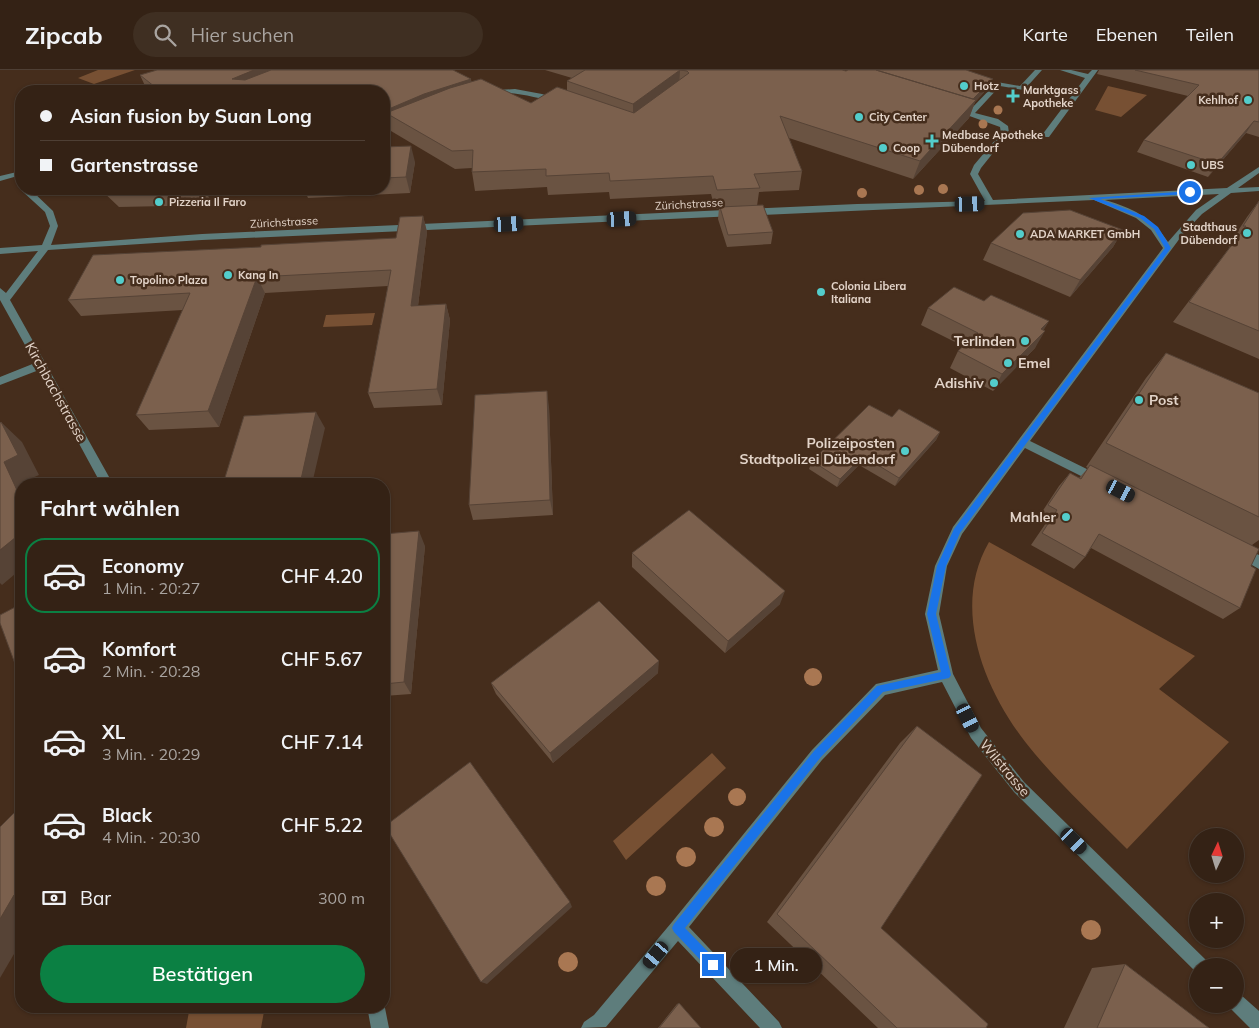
<!DOCTYPE html>
<html lang="de">
<head>
<meta charset="utf-8">
<style>
  :root { --surface:#342215; --page:#3f2f22; --text:#f1f3f6; --muted:#a9a4a0; --line:#4e3f34; --accent:#0b8043 }
  body { margin:0; font-family:Mulish,sans-serif; background:var(--page); color:var(--text); height:100vh; display:flex; flex-direction:column; font-size:19px; white-space:nowrap }
  * { box-sizing:border-box; margin:0 }
  p { font-size:16px; color:var(--muted) }
  .icon { flex:none; width:28px; height:28px; fill:none; stroke:currentColor; stroke-width:2; stroke-linecap:round; stroke-linejoin:round }
  .map { position:relative; flex:1; overflow:hidden }
  .details { position:absolute; left:15px; top:408px; width:375px; height:535px; display:flex; flex-direction:column; background:var(--surface); border-radius:20px; box-shadow:0 1px 4px #0004,0 0 0 1px var(--line) }
  .details>* { flex:none }
  .hud { position:absolute; left:15px; top:15px; width:375px; height:110px; border-radius:20px; box-shadow:0 1px 4px #0004,0 0 0 1px var(--line); display:grid; align-content:center; height:110px; padding:0 25px; background:var(--surface) }
  .needle { width:32px; rotate:4deg }
  .fabs { position:absolute; left:1189px; top:758px; display:grid; gap:10px }
  .fabs a { display:grid; place-items:center; width:55px; height:55px; border-radius:50%; background:var(--surface); box-shadow:0 1px 4px #0004,0 0 0 1px var(--line); font-size:25px }
  .end { position:absolute; width:22px; height:22px; margin:-11px; border:6px solid #1a73e8; background:#fff; box-shadow:0 0 0 2px #fff }
  .from { border-radius:50% }
  .bubble { position:absolute; height:35px; border-radius:18px; background:var(--surface); box-shadow:0 1px 4px #0004,0 0 0 1px var(--line); font-size:16px; font-weight:600; line-height:35px; text-align:center }
  .car { position:absolute; width:15px; height:30px; margin:-15px -8px; border-radius:6px; box-shadow:0 0 4px 1px #0007; background:linear-gradient(#222 24%,#8ab4d8 0 40%,#222 0 76%,#8ab4d8 0 86%,#222 0) }
  .hud b { display:flex; align-items:center; gap:18px; height:48px; font-size:19px }
  .hud b+b { border-top:1px solid var(--line) }
  .hud i { width:12px; height:12px; background:var(--text) }
  ul { padding:0; list-style:none }
  li { display:flex; align-items:center; gap:15px; height:75px; margin:0 10px 8px; padding:0 15px; border:2px solid transparent; border-radius:20px }
  li div { flex:1 }
  li b { display:block; font-size:19px }
  li em { font-style:normal; font-weight:600 }
  li.current { border-color:var(--accent) }
  li>.icon { width:45px; height:45px; stroke-width:1.5 }
  h2 { padding:0 25px; font-size:22px; line-height:60px }
  .pay { display:flex; align-items:center; gap:12px; height:55px; padding:0 25px; font-size:19px }
  .pay p { margin-inline-start:auto }
  .button { display:flex; gap:10px; margin-top:auto; padding:10px 25px }
  .button a { flex:1; height:58px; border-radius:30px; background:var(--accent); color:#fff; font-size:20px; font-weight:600; line-height:58px; text-align:center }
  header { display:flex; align-items:center; gap:30px; box-sizing:border-box; height:70px; padding:0 25px; background:var(--surface); border-bottom:1px solid var(--line) }
  header strong { font-size:24px }
  nav { display:flex; gap:28px; margin-inline-start:auto; font-size:18px }
  .search { width:350px; height:45px; background:var(--page); display:flex; align-items:center; gap:12px; box-sizing:border-box; padding:0 18px; border-radius:28px; color:var(--muted); font-size:19px }
  .map>svg:first-child { display:block }
  .green { fill:#775033 }
  .lines { fill:none; stroke-linecap:round; stroke-linejoin:round }
  .minor { fill:#5e7d7c; fill-rule:evenodd }
  .tree { fill:#a97752 }
  .wall { fill:#6a5342 }
  .shaded-wall { fill:#564336 }
  .building { fill:#7b604d; stroke:#564336 }
  .route { fill:#1a73e8 }
  .poi-dot { fill:#53cdcb; stroke:#452d1c; stroke-width:2 }
  .labels { text-anchor:middle; stroke-width:5; stroke-linejoin:round; paint-order:stroke }
  .far-poi-label { font-size:11px; font-weight:bold; fill:#e3d4c9; stroke:#452d1c; text-anchor:start }
  .far-street-label { font-size:11px; fill:#e3d4c9; stroke:#452d1c }
  .poi-label { font-size:14px; font-weight:bold; fill:#e3d4c9; stroke:#452d1c; text-anchor:end }
  .street-label { font-size:14px; fill:#e3d4c9; stroke:#452d1c }
</style>
</head>
<body>
<header>
<strong>Zipcab</strong>
<div class="search"><svg class="icon" aria-label="search" viewBox="0 0 24 24"><circle cx="10" cy="10" r="6"/><path d="M15 15l6 6"/></svg>Hier suchen</div>
<nav><a>Karte</a><a>Ebenen</a><a>Teilen</a></nav>
</header>
<div class="map">
<svg width="1259" height="958" viewBox="0 0 1259 958">
  <rect width="100%" height="100%" fill="#452d1c"/>
  <path class="green" d="M 98,0 L 135,0 L 94,14 L 78,8 Z
    M 1108,16 L 1147,25 L 1121,47 L 1095,40 Z
    M 375,243 L 372,255 L 323,257 L 326,245 Z
    M 989,472 L 1195,586 L 1159,619 L 1229,672 L 1127,779 C 1096,748 1063,717 1035,684 C 987,628 949,541 989,472 Z
    M 712,683 L 726,698 L 626,790 L 613,771 Z
    M 190,936 L 265,936 L 261,958 L 186,958 Z"/>
  <g class="lines">
    <path class="minor" d="M 1035,0 L 1042,0 L 1024,20 L 1000,16 L 975,43 L 998,49 L 1008,56 L 1009,63 L 981,98 L 978,104 L 993,130 L 1227,118 L 1259,97 L 1259,103 L 1238,118 L 1259,117 L 1259,121 L 1231,123 L 1202,144 L 1183,164 L 1030,371 L 1103,407 L 1105,410 L 1103,413 L 1095,413 L 1025,378 L 962,464 L 947,496 L 939,544 L 953,604 L 981,658 L 1024,712 L 1206,890 L 1209,896 L 1198,896 L 1198,904 L 1014,722 L 971,668 L 942,612 L 885,625 L 822,690 L 689,857 L 779,952 L 782,958 L 760,958 L 678,871 L 606,957 L 581,958 L 584,952 L 594,945 L 672,852 L 812,680 L 876,614 L 938,600 L 925,544 L 935,496 L 953,457 L 1163,178 L 1151,160 L 1136,148 L 1094,130 L 202,170 L 48,180 L 10,230 L 113,414 L 101,414 L 39,300 L 0,315 L 0,307 L 35,293 L 0,230 L 0,218 L 6,223 L 38,181 L 0,184 L 0,178 L 42,175 L 50,156 L 45,142 L 22,121 L 21,119 L 21,118 L 30,119 L 53,141 L 58,156 L 51,175 L 202,164 L 857,134 L 985,131 L 970,104 L 974,95 L 1001,63 L 1000,57 L 950,39 L 954,37 L 969,41 L 997,12 L 1020,16 ZM 1219,124 L 1196,140 L 1168,172 C 1152,147 1132,138 1105,130 Z
      M 1060,0 L 1071,0 L 1088,4 L 1092,0 L 1098,0 L 1049,67 L 1046,67 L 1042,65 L 1085,8 Z
      M 515,19 L 542,24 L 563,31 L 559,33 C 542,29 525,24 508,23 C 500,23 490,27 484,23 L 497,20 Z
      M 402,48 L 409,50 L 384,61 L 384,56 Z
      M 21,101 L 21,105 L 0,111 L 0,106 Z
      M 1240,477 L 1259,485 L 1259,499 L 1236,486 L 1234,482 L 1236,478 Z
      M 1235,922 L 1241,925 L 1259,941 L 1259,958 L 1250,958 L 1229,937 L 1227,934 L 1235,934 Z
      M 384,933 L 389,958 L 371,958 L 367,936 L 384,936 Z"/>
  </g>
  <g class="tree">
    <circle cx="998" cy="40" r="4.5"/>
    <circle cx="983" cy="54" r="4.5"/>
    <circle cx="943" cy="119" r="5"/>
    <circle cx="919" cy="120" r="5"/>
    <circle cx="862" cy="123" r="5"/>
    <circle cx="813" cy="607" r="9"/>
    <circle cx="737" cy="727" r="9"/>
    <circle cx="714" cy="757" r="10"/>
    <circle cx="686" cy="787" r="10"/>
    <circle cx="656" cy="816" r="10"/>
    <circle cx="1091" cy="860" r="10"/>
    <circle cx="568" cy="892" r="10"/>
  </g>
  <path class="wall" d="M 545,0 L 842,0 L 846,1 L 993,9 L 989,17 L 975,32 L 969,48 L 913,109 L 789,68 L 802,101 L 799,120 L 759,122 L 757,136 L 773,162 L 771,174 L 727,177 L 718,149 L 719,138 L 715,139 L 711,124 L 610,129 L 609,122 L 548,125 L 547,117 L 475,121 L 472,102 L 472,98 L 455,99 L 391,61 L 389,53 L 384,55 L 384,21 L 150,21 L 146,18 L 140,5 L 471,9 L 471,12 L 531,33 L 567,20 L 567,11 L 572,8 Z
    M 1099,0 L 1259,0 L 1259,67 L 1246,63 L 1208,107 L 1137,82 L 1144,70 L 1188,26 L 1097,4 Z
    M 384,77 L 415,92 L 410,123 L 308,128 L 304,119 L 384,119 Z
    M 100,119 L 214,119 L 206,122 L 213,135 L 119,137 Z
    M 1259,131 L 1259,289 L 1173,252 L 1230,177 L 1228,176 L 1247,147 Z
    M 423,146 L 427,162 L 418,236 L 446,234 L 450,250 L 442,335 L 374,338 L 368,323 L 388,216 L 265,223 L 219,357 L 149,360 L 136,345 L 183,240 L 81,246 L 68,230 L 261,177 L 396,168 Z
    M 1123,160 L 1113,177 L 1070,227 L 983,190 L 991,173 Z
    M 984,231 L 1049,251 L 1043,260 L 1035,278 L 993,321 L 950,298 L 958,281 L 963,276 L 921,255 L 928,238 Z
    M 1166,283 L 1259,323 L 1259,470 L 1252,475 L 1251,496 L 1240,538 L 1223,549 L 1091,478 L 1085,487 L 1074,499 L 1031,475 L 1046,453 L 1038,448 L 1059,416 L 1070,403 L 1079,408 L 1088,398 L 1086,397 L 1146,308 Z
    M 549,337 L 553,445 L 473,450 L 469,435 Z
    M 892,347 L 940,362 L 936,370 L 895,416 L 859,395 L 837,417 L 809,399 L 812,391 Z
    M 384,464 L 425,476 L 411,624 L 384,626 Z
    M 632,483 L 780,534 L 725,583 L 632,497 Z
    M 658,603 L 553,693 L 496,624 L 491,613 Z
    M 917,656 L 881,858 L 986,958 L 878,958 L 767,852 L 900,673 Z
    M 1125,894 L 1209,958 L 1064,958 L 1092,898 Z
    M 679,933 L 701,958 L 658,958 L 677,934 Z"/>
  <path class="shaded-wall" d="M 254,0 L 287,0 L 237,21 L 232,9 Z
    M 680,0 L 679,18 L 633,52 L 633,34 Z
    M 471,9 L 473,21 L 386,43 L 389,53 L 384,55 L 384,41 L 424,24 Z
    M 993,9 L 989,17 L 975,32 L 969,48 L 913,109 L 920,91 L 972,30 Z
    M 334,17 L 335,21 L 322,21 Z
    M 1254,51 L 1246,63 L 1208,107 L 1217,94 Z
    M 411,76 L 415,92 L 410,123 L 406,107 Z
    M 197,119 L 214,119 L 206,122 Z
    M 423,146 L 427,162 L 416,252 L 411,236 Z
    M 1123,160 L 1113,177 L 1070,227 L 1080,210 Z
    M 257,207 L 265,223 L 219,357 L 208,341 Z
    M 446,234 L 450,250 L 442,335 L 437,319 Z
    M 1049,251 L 1039,268 L 1045,261 L 1035,278 L 993,321 L 1002,304 L 1041,259 Z
    M 547,321 L 549,337 L 553,445 L 550,430 Z
    M 316,342 L 325,358 L 312,414 L 300,414 Z
    M 1,352 L 22,372 L 39,405 L 25,411 L 26,414 L 21,414 L 21,429 L 4,392 Z
    M 940,362 L 936,370 L 895,416 L 899,408 Z
    M 863,386 L 859,395 L 837,417 L 840,409 Z
    M 419,461 L 425,476 L 411,624 L 404,612 Z
    M 21,463 L 21,499 L 2,515 L 0,513 L 0,480 Z
    M 785,521 L 780,534 L 725,583 L 728,571 Z
    M 659,591 L 658,603 L 553,693 L 550,683 Z
    M 21,818 L 21,872 L 0,908 L 0,849 L 14,825 Z
    M 570,832 L 572,837 L 487,914 L 481,912 Z"/>
  <path class="building" d="M 157,0 L 254,0 L 232,9 L 245,10 L 271,0 L 453,0 L 471,9 L 424,24 L 384,41 L 384,21 L 342,21 L 334,17 L 322,21 L 160,21 L 140,5 Z
    M 585,0 L 680,0 L 633,34 L 567,11 Z
    M 680,0 L 842,0 L 846,1 L 848,0 L 876,0 L 976,30 L 920,91 L 780,46 L 802,101 L 754,104 L 760,118 L 717,120 L 713,106 L 610,111 L 609,103 L 546,106 L 546,99 L 472,102 L 473,80 L 452,81 L 386,43 L 450,18 L 481,9 L 531,33 L 557,17 L 634,43 L 689,3 L 687,1 Z
    M 876,0 L 966,0 L 993,9 L 973,29 Z
    M 1135,0 L 1259,0 L 1259,52 L 1254,51 L 1217,94 L 1144,70 L 1199,15 Z
    M 55,16 L 60,21 L 38,21 Z
    M 21,32 L 21,39 L 17,33 Z
    M 411,76 L 406,107 L 384,108 L 384,77 Z
    M 106,119 L 202,119 L 206,122 L 111,124 Z
    M 1259,131 L 1259,261 L 1189,232 L 1246,156 L 1243,156 Z
    M 763,135 L 773,162 L 728,165 L 720,137 Z
    M 1070,140 L 1123,160 L 1080,210 L 991,173 L 1023,143 Z
    M 423,146 L 411,236 L 446,234 L 437,319 L 368,323 L 391,200 L 257,207 L 208,341 L 136,345 L 190,223 L 68,230 L 93,185 L 261,177 L 261,175 L 396,168 L 400,147 Z
    M 954,217 L 984,231 L 991,225 L 1049,251 L 1041,259 L 1045,261 L 1002,304 L 958,281 L 978,263 L 928,238 Z
    M 1166,283 L 1259,323 L 1259,447 L 1106,373 Z
    M 547,321 L 550,430 L 469,435 L 475,325 Z
    M 869,335 L 892,347 L 899,339 L 940,362 L 899,408 L 863,386 L 840,409 L 812,391 Z
    M 316,342 L 300,414 L 223,414 L 244,346 Z
    M 1,352 L 18,385 L 4,392 L 21,429 L 21,463 L 0,480 L 0,353 Z
    M 1090,395 L 1259,479 L 1251,496 L 1256,499 L 1240,538 L 1099,464 L 1085,487 L 1042,463 L 1057,440 L 1048,435 L 1070,403 L 1081,409 Z
    M 689,440 L 785,521 L 728,571 L 632,483 Z
    M 419,461 L 404,612 L 384,614 L 384,464 Z
    M 599,531 L 659,591 L 550,683 L 491,613 Z
    M 21,534 L 21,610 L 0,553 L 0,545 Z
    M 917,656 L 982,705 L 881,858 L 988,954 L 986,958 L 897,958 L 777,844 Z
    M 470,692 L 570,832 L 481,912 L 385,756 Z
    M 21,736 L 21,818 L 14,825 L 0,849 L 0,757 Z
    M 1125,894 L 1209,958 L 1097,958 Z
    M 679,933 L 701,958 L 659,958 Z"/>
  <path class="route" d="M 1192,121 L 1190,124 L 1100,129 L 1144,146 L 1158,157 L 1171,178 L 960,463 L 946,496 L 936,544 L 951,605 L 949,608 L 883,622 L 820,688 L 685,858 L 717,891 L 719,895 L 717,899 L 713,901 L 709,899 L 674,862 L 672,858 L 674,854 L 814,681 L 877,616 L 941,602 L 927,544 L 937,496 L 954,459 L 1165,178 L 1154,159 L 1140,148 L 1089,128 Z"/>
  <g class="poi-dot">
    <circle cx="964" cy="16" r="5"/>
    <path d="M1010.5 18.5h5v5h5v5h-5v5h-5v-5h-5v-5h5z"/>
    <circle cx="1248" cy="30" r="5"/>
    <circle cx="859" cy="47" r="5"/>
    <path d="M929.5 63.5h5v5h5v5h-5v5h-5v-5h-5v-5h5z"/>
    <circle cx="883" cy="78" r="5"/>
    <circle cx="1191" cy="95" r="5"/>
    <circle cx="159" cy="132" r="5"/>
    <circle cx="1247" cy="163" r="5"/>
    <circle cx="1020" cy="164" r="5"/>
    <circle cx="228" cy="205" r="5"/>
    <circle cx="120" cy="210" r="5"/>
    <circle cx="821" cy="222" r="5"/>
    <circle cx="1025" cy="271" r="5"/>
    <circle cx="1008" cy="293" r="5"/>
    <circle cx="994" cy="313" r="5"/>
    <circle cx="1139" cy="330" r="5"/>
    <circle cx="905" cy="381" r="5"/>
    <circle cx="1066" cy="447" r="5"/>
  </g>
  <g class="labels">
    <g class="far-poi-label">
      <text x="974" y="20">Hotz</text>
      <text x="1023" y="24">Marktgass<tspan x="1023" dy="13">Apotheke</tspan></text>
      <text x="1238" y="34" text-anchor="end">Kehlhof</text>
      <text x="869" y="51">City Center</text>
      <text x="942" y="69">Medbase Apotheke<tspan x="942" dy="13">Dübendorf</tspan></text>
      <text x="893" y="82">Coop</text>
      <text x="1201" y="99">UBS</text>
      <text x="169" y="136">Pizzeria Il Faro</text>
      <text x="1237" y="161" text-anchor="end">Stadthaus<tspan x="1237" dy="13">Dübendorf</tspan></text>
      <text x="1030" y="168">ADA MARKET GmbH</text>
      <text x="238" y="209">Kang In</text>
      <text x="130" y="214">Topolino Plaza</text>
      <text x="831" y="220">Colonia Libera<tspan x="831" dy="13">Italiana</tspan></text>
    </g>
    <g class="far-street-label">
      <text transform="translate(689 134) rotate(-3)" y="4">Zürichstrasse</text>
      <text transform="translate(284 152) rotate(-3)" y="4">Zürichstrasse</text>
    </g>
    <g class="poi-label">
      <text x="1015" y="276">Terlinden</text>
      <text x="1018" y="298" text-anchor="start">Emel</text>
      <text x="984" y="318">Adishiv</text>
      <text x="1149" y="335" text-anchor="start">Post</text>
      <text x="895" y="378">Polizeiposten<tspan x="895" dy="16">Stadtpolizei Dübendorf</tspan></text>
      <text x="1056" y="452">Mahler</text>
    </g>
    <g class="street-label">
      <text transform="translate(56 322) rotate(61)" y="5">Kirchbachstrasse</text>
      <text transform="translate(1005 698) rotate(50)" y="5">Wilstrasse</text>
    </g>
  </g>
</svg>
<div class="fabs">
<a><svg class="needle" viewBox="-14 -14 28 28"><path d="M0-13l5 13h-10z" fill="#e53935"/><path d="M0 13l5-13h-10z" fill="#a9a4a0"/></svg></a>
<a>+</a>
<a>−</a>
</div>
<i class="end from" style="left:1190px;top:122px"></i>
<i class="end" style="left:713px;top:895px"></i>
<div class="bubble" style="left:730px;top:878px;width:92px">1 Min.</div>
<i class="car" style="left:970px;top:134px;rotate:88deg"></i>
<i class="car" style="left:622px;top:149px;rotate:87deg"></i>
<i class="car" style="left:509px;top:154px;rotate:87deg"></i>
<i class="car" style="left:1121px;top:421px;rotate:117deg"></i>
<i class="car" style="left:968px;top:648px;rotate:153deg"></i>
<i class="car" style="left:1074px;top:771px;rotate:135deg"></i>
<i class="car" style="left:656px;top:885px;rotate:220deg"></i>
<div class="hud">
<b><i class="from"></i>Asian fusion by Suan Long</b>
<b><i></i>Gartenstrasse</b>
</div>
<section class="details">
<h2>Fahrt wählen</h2>
<ul>
<li class="current"><svg class="icon" aria-label="car" viewBox="0 0 24 24"><path d="M5 17H2v-5l4-1 3-4h7l3 4 3 1v5h-3M9 17h6M6 11h13"/><circle cx="7" cy="17" r="2"/><circle cx="17" cy="17" r="2"/></svg><div><b>Economy</b><p>1 Min. · 20:27</p></div><em>CHF 4.20</em></li>
<li><svg class="icon" aria-label="car" viewBox="0 0 24 24"><path d="M5 17H2v-5l4-1 3-4h7l3 4 3 1v5h-3M9 17h6M6 11h13"/><circle cx="7" cy="17" r="2"/><circle cx="17" cy="17" r="2"/></svg><div><b>Komfort</b><p>2 Min. · 20:28</p></div><em>CHF 5.67</em></li>
<li><svg class="icon" aria-label="car" viewBox="0 0 24 24"><path d="M5 17H2v-5l4-1 3-4h7l3 4 3 1v5h-3M9 17h6M6 11h13"/><circle cx="7" cy="17" r="2"/><circle cx="17" cy="17" r="2"/></svg><div><b>XL</b><p>3 Min. · 20:29</p></div><em>CHF 7.14</em></li>
<li><svg class="icon" aria-label="car" viewBox="0 0 24 24"><path d="M5 17H2v-5l4-1 3-4h7l3 4 3 1v5h-3M9 17h6M6 11h13"/><circle cx="7" cy="17" r="2"/><circle cx="17" cy="17" r="2"/></svg><div><b>Black</b><p>4 Min. · 20:30</p></div><em>CHF 5.22</em></li>
</ul>
<div class="pay"><svg class="icon" aria-label="cash" viewBox="0 0 24 24"><path d="M3 7h18v10H3z"/><circle cx="12" cy="12" r="2"/></svg>Bar<p>300 m</p></div>
<div class="button"><a>Bestätigen</a></div>
</section>
</div>
</body>
</html>
